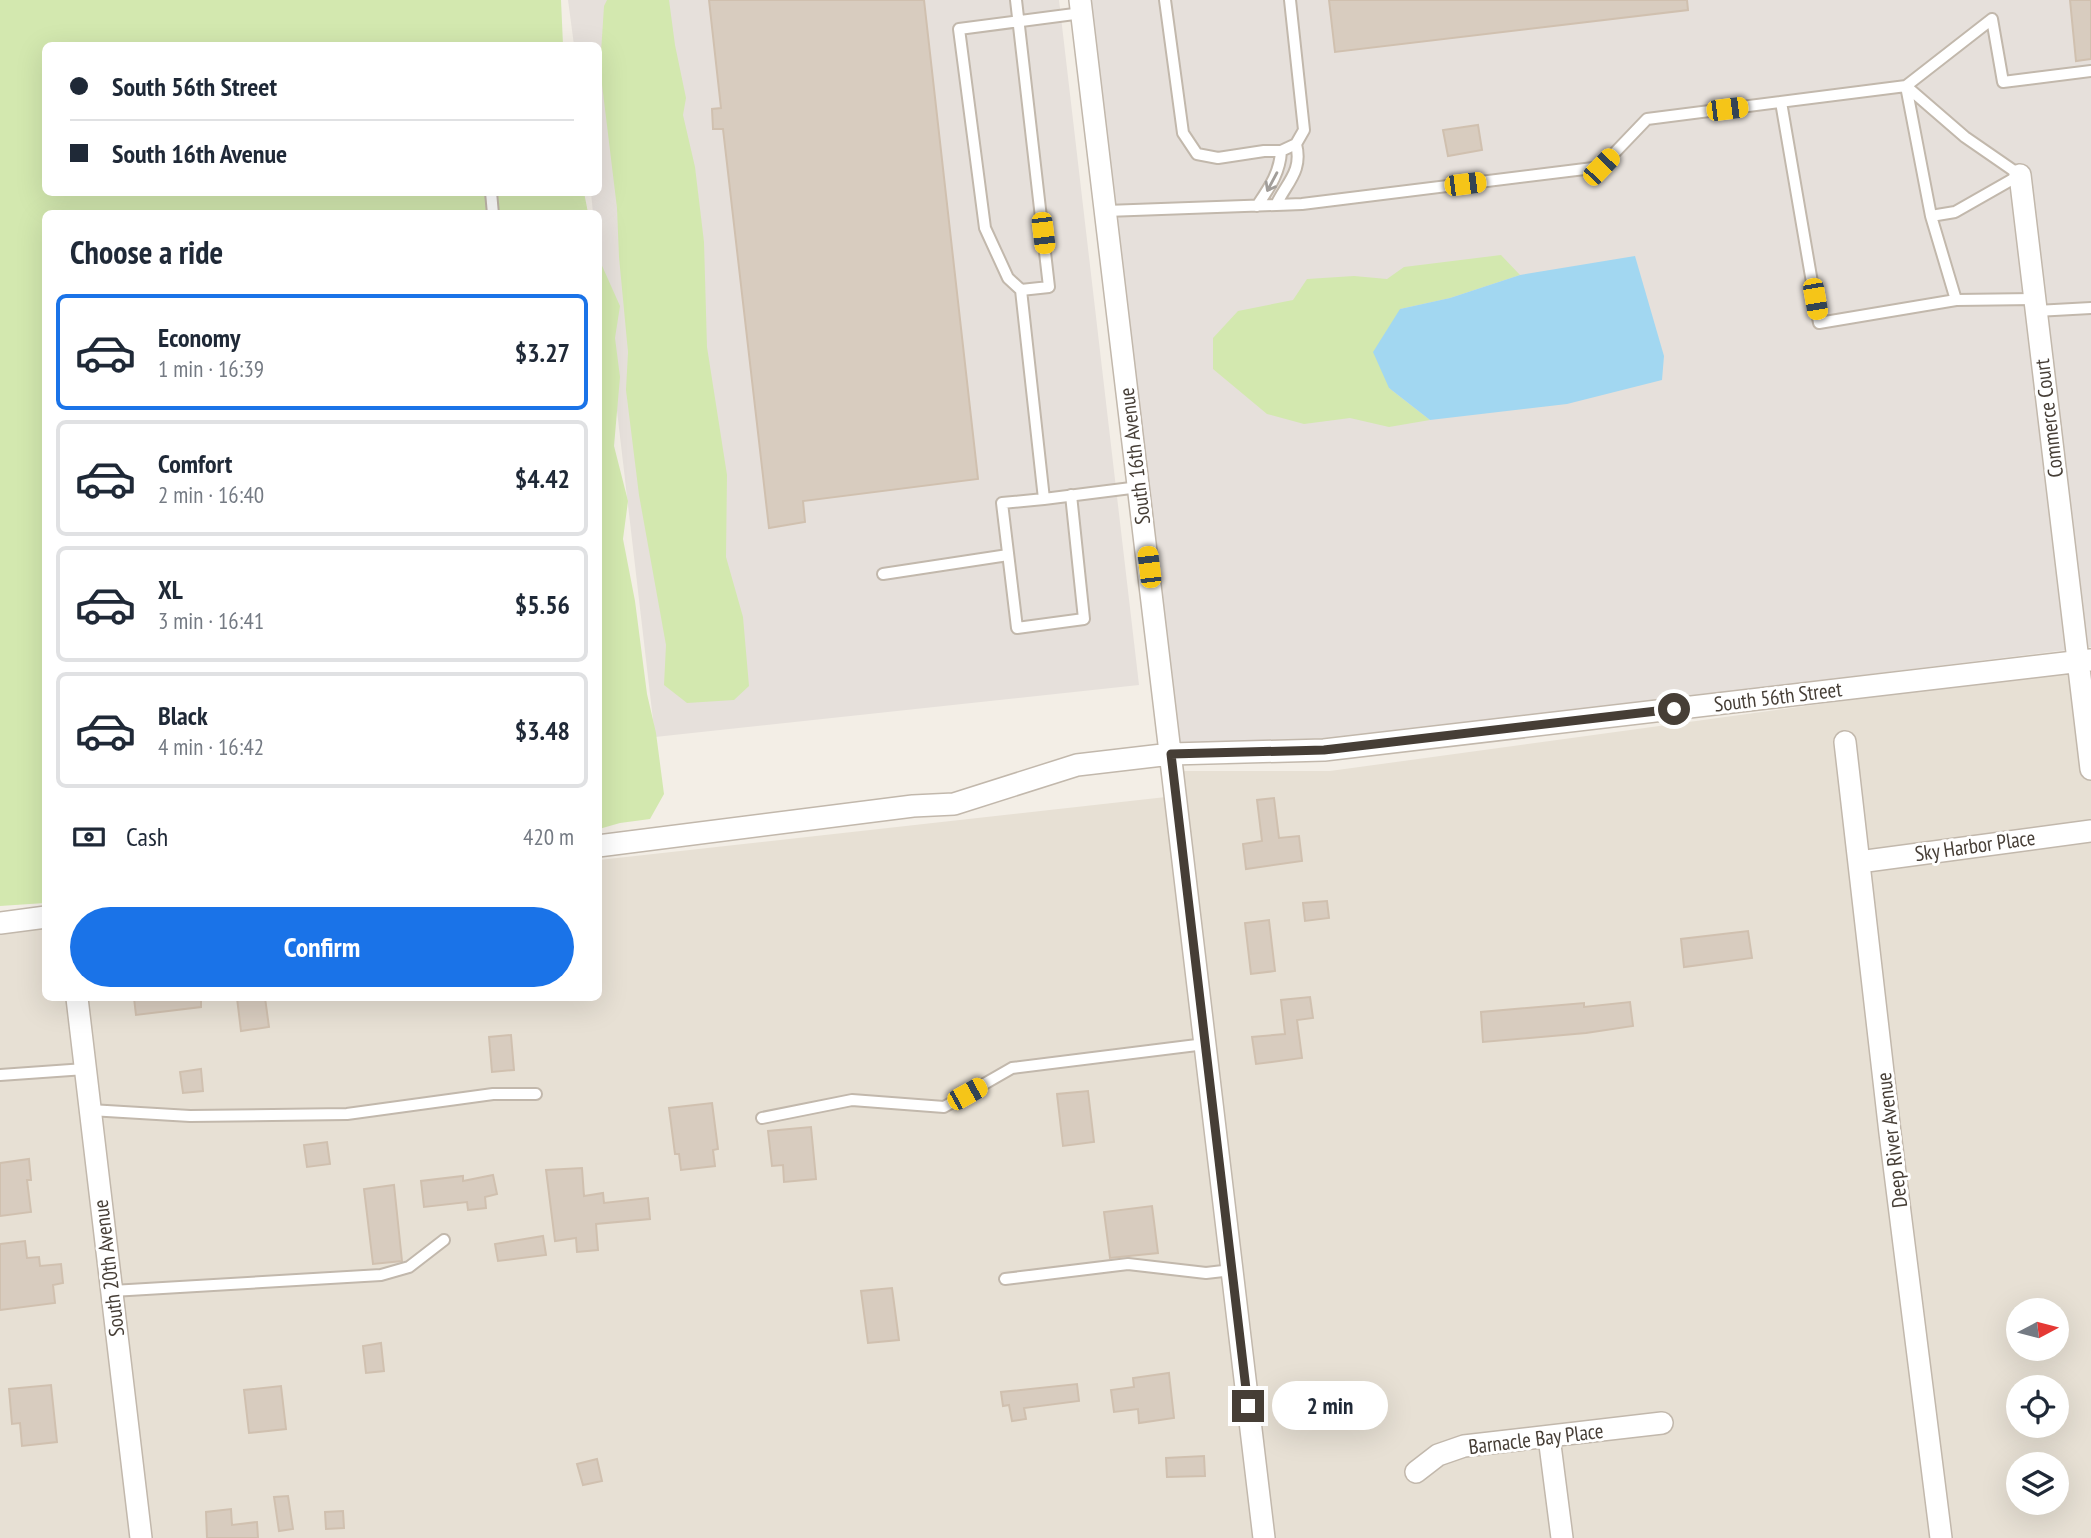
<!DOCTYPE html>
<html lang="en">
<head>
<meta charset="utf-8">
<style>
  :root { --surface:#fff; --page:#f6f6f7; --text:#1f2937; --muted:#747a83; --line:#e0e1e3; --accent:#1a73e8 }
  body { margin:0; font-family:"PT Sans Narrow",sans-serif; background:var(--page); color:var(--text); height:100vh; display:flex; flex-direction:column; font-size:26px; white-space:nowrap }
  * { box-sizing:border-box; margin:0 }
  p { font-size:23px; color:var(--muted) }
  .icon { flex:none; width:38px; height:38px; fill:none; stroke:currentColor; stroke-width:2; stroke-linecap:round; stroke-linejoin:round }
  .map { position:relative; flex:1; overflow:hidden }
  .details { position:absolute; left:42px; top:210px; width:560px; height:791px; display:flex; flex-direction:column; background:var(--surface); border-radius:10px; box-shadow:0 7px 28px #0002 }
  .details>* { flex:none }
  .banner { position:absolute; left:42px; top:42px; width:560px; height:154px; border-radius:10px; box-shadow:0 7px 28px #0002; display:grid; align-content:center; height:154px; padding:0 28px; background:var(--surface) }
  .needle { width:46px; rotate:83deg }
  .controls { position:absolute; left:2006px; top:1298px; display:grid; gap:14px }
  .controls a { display:grid; place-items:center; width:63px; height:63px; border-radius:50%; background:var(--surface); box-shadow:0 7px 28px #0002; font-size:35px }
  .end { position:absolute; width:32px; height:32px; margin:-16px; border:9px solid #463e36; background:#fff; box-shadow:0 0 0 4px #fff }
  .from { border-radius:50% }
  .bubble { position:absolute; height:49px; border-radius:24px; background:var(--surface); box-shadow:0 7px 28px #0002; font-size:23px; font-weight:700; line-height:49px; text-align:center }
  .car { position:absolute; width:21px; height:42px; margin:-21px -10px; border-radius:9px; box-shadow:0 0 5px 2px #0007; background:linear-gradient(#f5c518 24%,#345 0 40%,#f5c518 0 76%,#345 0 86%,#f5c518 0) }
  .banner b { display:flex; align-items:center; gap:24px; height:66px; font-size:26px }
  .banner b+b { border-top:2px solid var(--line) }
  .banner i { width:18px; height:18px; background:var(--text) }
  ul { padding:0; list-style:none }
  li { display:flex; align-items:center; gap:21px; height:116px; margin:0 14px 10px; padding:0 14px; border:4px solid var(--line); border-radius:10px }
  li div { flex:1 }
  li b { display:block; font-size:26px }
  li em { font-style:normal; font-weight:700 }
  li.active { border-color:var(--accent) }
  li>.icon { width:63px; height:63px; stroke-width:1.5 }
  h2 { padding:0 28px; font-size:32px; line-height:84px }
  .pay { display:flex; align-items:center; gap:18px; height:77px; padding:0 28px; font-size:26px }
  .pay p { margin-inline-start:auto }
  .primary-button { display:flex; gap:14px; margin-top:auto; padding:14px 28px }
  .primary-button a { flex:1; height:80px; border-radius:42px; background:var(--accent); color:#fff; font-size:28px; font-weight:700; line-height:80px; text-align:center }
  .map>svg:first-child { display:block }
  .residential { fill:#e7e0d4; fill-rule:evenodd }
  .industrial { fill:#e6e0db }
  .green { fill:#d3e8af }
  .water { fill:#a2d7f1 }
  .building { fill:#d8ccbf; stroke:#d0c0af; stroke-width:2 }
  .lines { fill:none; stroke-linecap:round; stroke-linejoin:round }
  .lane-casing { stroke:#c2b8ac; stroke-width:14 }
  .street-casing { stroke:#c2b8ac; stroke-width:24 }
  .lane { stroke:#fff; stroke-width:10 }
  .street { stroke:#fff; stroke-width:21 }
  .oneway { stroke:#a29e9a }
  .route { stroke:#463e36; stroke-width:9 }
  .labels { text-anchor:middle; stroke-width:6; stroke-linejoin:round; paint-order:stroke }
  .street-label { font-size:21px; fill:#463e36; stroke:#fff }
</style>
</head>
<body>
<div class="map">
<svg width="2091" height="1538" viewBox="0 0 2091 1538">
  <rect width="100%" height="100%" fill="#f3eee6"/>
  <path class="residential" d="M 2091,667 L 2091,1538 L 1268,1538 L 1179,771 L 1330,771 ZM 2018,1311 L 2056,1311 L 2056,1349 L 2018,1349 ZM 2018,1388 L 2056,1388 L 2056,1426 L 2018,1426 ZM 2018,1465 L 2056,1465 L 2056,1503 L 2018,1503 Z
    M 1166,797 L 1258,1538 L 148,1538 L 82,998 L 598,998 L 599,860 Z
    M 45,928 L 46,998 L 81,998 L 137,1538 L 0,1538 L 0,929 Z"/>
  <path class="industrial" d="M 568,0 L 1059,0 L 1139,685 L 655,737 L 599,256 L 598,214 L 593,213 L 591,193 L 598,192 L 598,46 L 574,45 Z
    M 1087,0 L 2091,0 L 2091,647 L 1328,741 L 1176,745 L 1144,439 L 1116,246 Z"/>
  <path class="green" d="M 0,0 L 561,0 L 563,45 L 46,46 L 46,192 L 584,192 L 588,213 L 46,214 L 45,903 L 0,906 Z
    M 607,0 L 669,0 L 675,45 L 686,98 L 683,115 L 695,167 L 704,242 L 707,347 L 727,475 L 726,557 L 743,617 L 749,686 L 734,700 L 687,703 L 664,685 L 666,645 L 639,495 L 626,390 L 628,352 L 619,257 L 617,208 L 600,68 L 604,6 Z
    M 1501,255 L 1520,275 L 1450,298 L 1400,309 L 1389,388 L 1430,420 L 1389,427 L 1350,418 L 1304,424 L 1267,414 L 1213,369 L 1213,338 L 1238,311 L 1293,300 L 1307,279 L 1354,276 L 1387,279 L 1404,267 Z
    M 599,259 L 620,306 L 615,338 L 620,377 L 614,446 L 628,501 L 623,539 L 635,601 L 647,694 L 656,733 L 664,794 L 650,819 L 620,823 L 599,829 Z"/>
  <path class="water" d="M 1635,256 L 1664,356 L 1662,380 L 1567,404 L 1430,420 L 1389,388 L 1373,352 L 1400,309 L 1450,298 L 1520,275 Z"/>
  <path class="building" d="M 709,0 L 924,0 L 978,479 L 803,501 L 805,522 L 769,528 L 723,129 L 713,129 L 712,109 L 721,108 Z
    M 1329,0 L 1687,0 L 1688,10 L 1335,52 Z
    M 2070,0 L 2091,0 L 2091,59 L 2076,61 Z
    M 1478,125 L 1482,150 L 1448,156 L 1443,130 Z
    M 1274,798 L 1279,838 L 1299,836 L 1302,861 L 1246,869 L 1243,844 L 1262,841 L 1257,800 Z
    M 1327,901 L 1329,918 L 1305,921 L 1303,903 Z
    M 1269,920 L 1275,971 L 1251,974 L 1245,923 Z
    M 1748,931 L 1752,958 L 1684,967 L 1681,939 Z
    M 1310,997 L 1313,1018 L 1297,1020 L 1302,1058 L 1256,1064 L 1252,1037 L 1285,1034 L 1281,1000 Z
    M 134,998 L 201,998 L 201,1007 L 136,1015 Z
    M 237,998 L 265,998 L 269,1027 L 241,1031 Z
    M 1630,1002 L 1633,1026 L 1586,1033 L 1483,1042 L 1481,1012 L 1584,1003 L 1584,1007 Z
    M 511,1035 L 514,1070 L 492,1072 L 489,1037 Z
    M 201,1069 L 203,1091 L 183,1093 L 180,1072 Z
    M 1088,1091 L 1094,1142 L 1063,1146 L 1057,1094 Z
    M 712,1103 L 718,1149 L 713,1150 L 715,1166 L 681,1170 L 679,1154 L 675,1154 L 669,1108 Z
    M 811,1127 L 816,1179 L 784,1182 L 783,1165 L 772,1166 L 768,1131 Z
    M 327,1142 L 330,1164 L 307,1167 L 304,1145 Z
    M 29,1159 L 31,1180 L 27,1180 L 31,1212 L 0,1216 L 0,1163 Z
    M 582,1168 L 584,1196 L 603,1193 L 604,1203 L 648,1198 L 650,1219 L 596,1224 L 598,1250 L 577,1252 L 576,1238 L 555,1241 L 546,1170 Z
    M 493,1175 L 497,1194 L 485,1197 L 486,1208 L 468,1210 L 467,1202 L 424,1207 L 421,1181 L 463,1176 L 463,1181 Z
    M 394,1185 L 402,1261 L 373,1264 L 364,1189 Z
    M 1152,1206 L 1158,1253 L 1110,1258 L 1104,1212 Z
    M 543,1236 L 546,1255 L 498,1261 L 495,1244 Z
    M 25,1241 L 27,1258 L 39,1257 L 40,1266 L 61,1264 L 63,1283 L 53,1285 L 55,1303 L 0,1310 L 0,1244 Z
    M 892,1288 L 899,1340 L 868,1343 L 861,1291 Z
    M 381,1343 L 384,1371 L 366,1373 L 363,1346 Z
    M 1169,1373 L 1174,1418 L 1139,1423 L 1138,1409 L 1114,1412 L 1111,1390 L 1134,1387 L 1133,1378 Z
    M 1077,1384 L 1079,1401 L 1024,1408 L 1026,1419 L 1012,1421 L 1009,1405 L 1003,1406 L 1001,1392 Z
    M 51,1385 L 57,1442 L 22,1446 L 20,1423 L 12,1424 L 9,1389 Z
    M 281,1386 L 286,1429 L 249,1433 L 244,1390 Z
    M 1204,1456 L 1205,1476 L 1167,1477 L 1166,1458 Z
    M 597,1459 L 602,1481 L 583,1485 L 577,1464 Z
    M 288,1496 L 293,1529 L 279,1531 L 274,1497 Z
    M 231,1509 L 232,1525 L 257,1522 L 258,1538 L 207,1538 L 206,1512 Z
    M 343,1511 L 344,1528 L 326,1529 L 325,1512 Z"/>
  <g class="lines">
    <defs>
      <path id="lane" d="M 1016,0 L 1049,287 L 1021,290
        M 1165,0 L 1183,133 L 1197,154 L 1218,158 L 1264,151 L 1281,151
        M 1290,0 L 1304,130 L 1296,144
        M 1082,13 L 959,29 L 985,228 L 1008,278 L 1021,290 L 1044,499 L 1139,487
        M 1781,102 L 1819,323 L 1956,300 L 1931,216
        M 491,192 L 493,214
        M 1257,206 C 1269,188 1280,173 1281,151 L 1296,144 C 1303,171 1287,182 1276,205
        M 1106,211 L 1302,204 L 1601,167 L 1647,119 L 1906,86 L 1931,216 L 1955,212 L 2020,175 L 1965,137 L 1906,86 L 1992,19 L 2003,82 L 2091,71
        M 1956,300 L 2035,299
        M 2036,311 L 2091,308
        M 1044,499 L 1002,503 L 1017,628 L 1084,619 L 1071,495
        M 883,574 L 1008,555
        M 0,1075 L 85,1069
        M 90,1110 L 190,1116 L 347,1114 L 493,1094 L 536,1094
        M 762,1118 L 852,1100 L 944,1107 L 1012,1068 L 1205,1044
        M 1005,1279 L 1128,1264 L 1206,1273 L 1232,1270
        M 112,1291 L 381,1275 L 409,1267 L 444,1240"/>
      <path id="street" d="M 1080,0 L 1264,1538
        M 2020,175 L 2091,769
        M 1845,742 L 1890,1133 L 1941,1538
        M 598,846 L 913,806 L 954,804 L 1077,765 L 1171,754 L 1324,750 L 2091,660
        M 1859,862 L 2091,831
        M 0,923 L 46,917
        M 77,998 L 141,1538
        M 1549,1437 L 1562,1538
        M 1416,1472 L 1438,1455 L 1464,1446 L 1662,1423"/>
    </defs>
    <use href="#lane" class="lane-casing"/>
    <use href="#street" class="street-casing"/>
    <use href="#lane" class="lane"/>
    <use href="#street" class="street"/>
  </g>
  <defs><path id="oneway-shaft" d="M-6 0H5M1.5-3L5.5 0L1.5 3" fill="none" stroke-width="1.6" stroke-linecap="round" stroke-linejoin="round" transform="scale(1.75)"/></defs>
  <use class="oneway" href="#oneway-shaft" transform="translate(1272 182) rotate(118)"/>
  <g class="lines">
    <path class="route" d="M 1248,1406 L 1171,754 L 1324,750 L 1674,709"/>
  </g>
  <g class="labels">
    <g class="street-label">
      <text transform="translate(2049 418) rotate(-97)" y="7">Commerce Court</text>
      <text transform="translate(1135 456) rotate(-97)" y="7">South 16th Avenue</text>
      <text transform="translate(1778 697) rotate(-7)" y="7">South 56th Street</text>
      <text transform="translate(1975 846) rotate(-8)" y="7">Sky Harbor Place</text>
      <text transform="translate(1892 1140) rotate(-97)" y="7">Deep River Avenue</text>
      <text transform="translate(109 1268) rotate(-97)" y="7">South 20th Avenue</text>
      <text transform="translate(1536 1439) rotate(-7)" y="7">Barnacle Bay Place</text>
    </g>
  </g>
</svg>
<div class="controls">
<a><svg class="needle" viewBox="-14 -14 28 28"><path d="M0-13l5 13h-10z" fill="#e53935"/><path d="M0 13l5-13h-10z" fill="#747a83"/></svg></a>
<a><svg class="icon" aria-label="locate" viewBox="0 0 24 24"><circle cx="12" cy="12" r="6"/><path d="M12 2v4M12 18v4M2 12h4M18 12h4"/></svg></a>
<a><svg class="icon" aria-label="layers" viewBox="0 0 24 24"><path d="M12 4l9 5-9 5-9-5zM3 14l9 5 9-5"/></svg></a>
</div>
<i class="end from" style="left:1674px;top:709px"></i>
<i class="end" style="left:1248px;top:1406px"></i>
<div class="bubble" style="left:1272px;top:1381px;width:116px">2 min</div>
<i class="car" style="left:1727px;top:109px;rotate:83deg"></i>
<i class="car" style="left:1601px;top:167px;rotate:44deg"></i>
<i class="car" style="left:1465px;top:184px;rotate:83deg"></i>
<i class="car" style="left:1043px;top:233px;rotate:173deg"></i>
<i class="car" style="left:1815px;top:299px;rotate:170deg"></i>
<i class="car" style="left:1149px;top:567px;rotate:353deg"></i>
<i class="car" style="left:967px;top:1094px;rotate:61deg"></i>
<div class="banner">
<b><i class="from"></i>South 56th Street</b>
<b><i></i>South 16th Avenue</b>
</div>
<section class="details">
<h2>Choose a ride</h2>
<ul>
<li class="active"><svg class="icon" aria-label="car" viewBox="0 0 24 24"><path d="M5 17H2v-5l4-1 3-4h7l3 4 3 1v5h-3M9 17h6M6 11h13"/><circle cx="7" cy="17" r="2"/><circle cx="17" cy="17" r="2"/></svg><div><b>Economy</b><p>1 min · 16:39</p></div><em>$3.27</em></li>
<li><svg class="icon" aria-label="car" viewBox="0 0 24 24"><path d="M5 17H2v-5l4-1 3-4h7l3 4 3 1v5h-3M9 17h6M6 11h13"/><circle cx="7" cy="17" r="2"/><circle cx="17" cy="17" r="2"/></svg><div><b>Comfort</b><p>2 min · 16:40</p></div><em>$4.42</em></li>
<li><svg class="icon" aria-label="car" viewBox="0 0 24 24"><path d="M5 17H2v-5l4-1 3-4h7l3 4 3 1v5h-3M9 17h6M6 11h13"/><circle cx="7" cy="17" r="2"/><circle cx="17" cy="17" r="2"/></svg><div><b>XL</b><p>3 min · 16:41</p></div><em>$5.56</em></li>
<li><svg class="icon" aria-label="car" viewBox="0 0 24 24"><path d="M5 17H2v-5l4-1 3-4h7l3 4 3 1v5h-3M9 17h6M6 11h13"/><circle cx="7" cy="17" r="2"/><circle cx="17" cy="17" r="2"/></svg><div><b>Black</b><p>4 min · 16:42</p></div><em>$3.48</em></li>
</ul>
<div class="pay"><svg class="icon" aria-label="cash" viewBox="0 0 24 24"><path d="M3 7h18v10H3z"/><circle cx="12" cy="12" r="2"/></svg>Cash<p>420 m</p></div>
<div class="primary-button"><a>Confirm</a></div>
</section>
</div>
</body>
</html>
